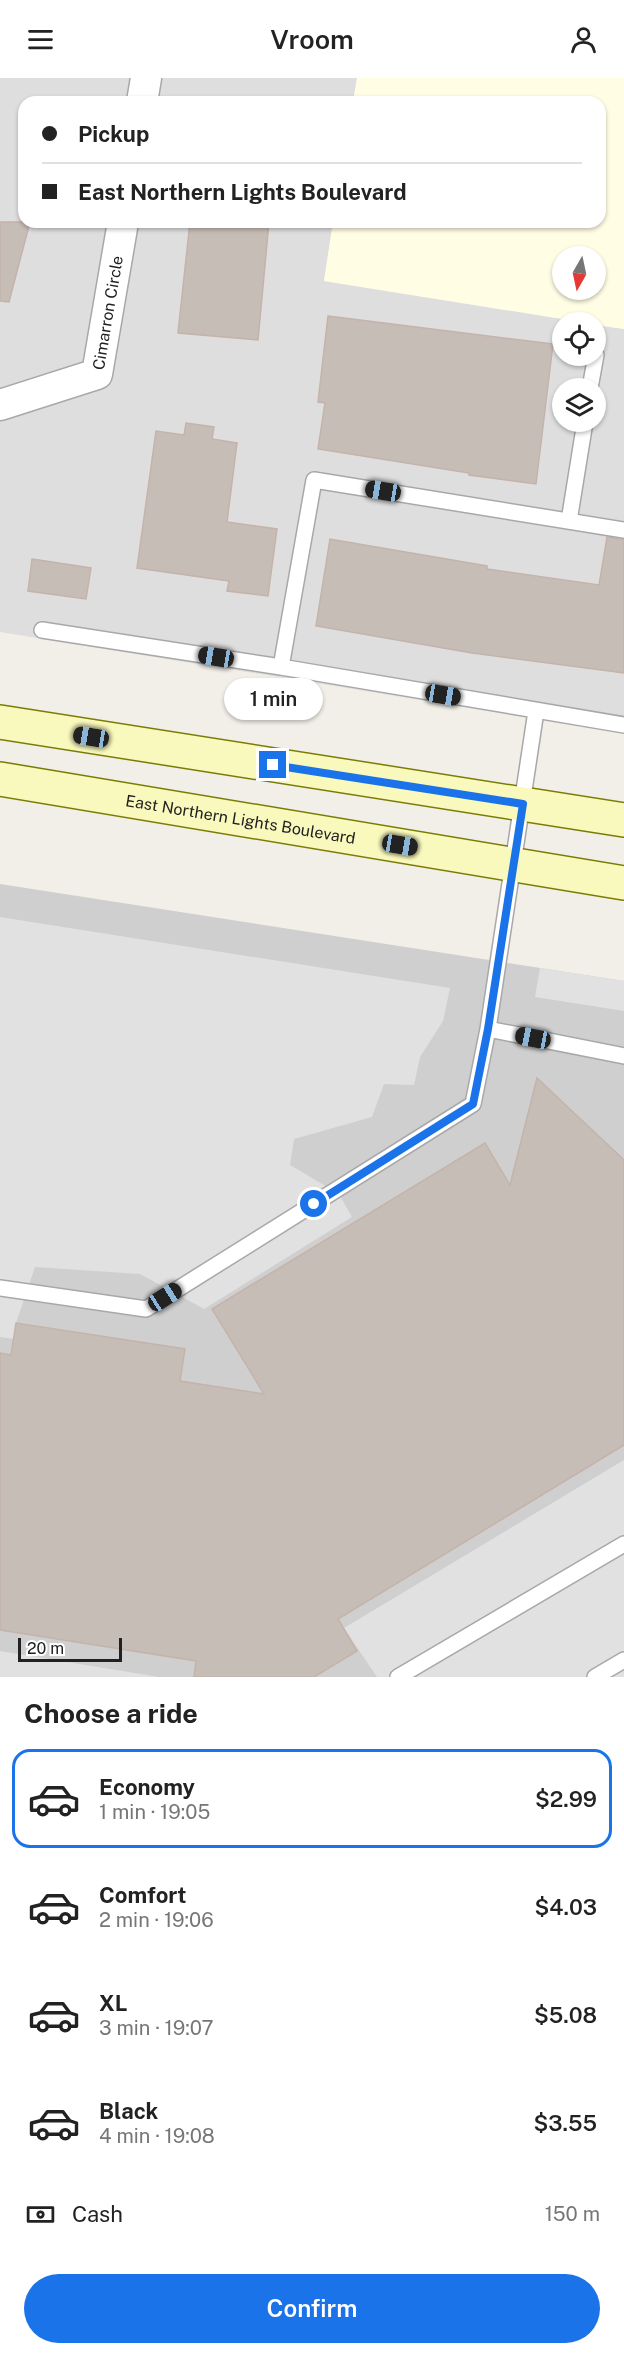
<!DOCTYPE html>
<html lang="en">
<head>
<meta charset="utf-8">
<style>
  :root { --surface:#fff; --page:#f6f6f6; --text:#222; --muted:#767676; --line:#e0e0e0; --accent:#1a73e8 }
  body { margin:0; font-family:"Public Sans",sans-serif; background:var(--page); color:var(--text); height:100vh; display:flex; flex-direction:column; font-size:22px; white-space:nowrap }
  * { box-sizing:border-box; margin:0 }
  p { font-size:20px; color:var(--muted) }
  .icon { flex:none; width:33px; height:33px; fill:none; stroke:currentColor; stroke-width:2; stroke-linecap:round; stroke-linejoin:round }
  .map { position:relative; height:1599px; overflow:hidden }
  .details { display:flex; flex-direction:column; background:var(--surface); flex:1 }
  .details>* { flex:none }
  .guide { position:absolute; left:18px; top:18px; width:588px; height:132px; border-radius:18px; box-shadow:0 2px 4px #0004; display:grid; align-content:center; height:132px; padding:0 24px; background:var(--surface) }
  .needle { width:39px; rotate:189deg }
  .controls { position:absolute; left:552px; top:168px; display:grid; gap:12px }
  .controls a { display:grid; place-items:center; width:54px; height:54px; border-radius:50%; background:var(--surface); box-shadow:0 2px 4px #0004; font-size:30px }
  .scale { position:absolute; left:18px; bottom:15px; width:104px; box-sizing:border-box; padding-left:6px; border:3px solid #212121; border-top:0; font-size:16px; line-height:21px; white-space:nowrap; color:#212121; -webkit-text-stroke:4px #fff; paint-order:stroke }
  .end { position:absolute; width:27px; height:27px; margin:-14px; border:8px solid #1a73e8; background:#fff; box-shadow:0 0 0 3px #fff }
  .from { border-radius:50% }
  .bubble { position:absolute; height:42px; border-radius:21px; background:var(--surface); box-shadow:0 2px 4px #0004; font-size:20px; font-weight:600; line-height:42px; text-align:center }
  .car { position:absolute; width:18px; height:36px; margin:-18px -9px; border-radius:8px; box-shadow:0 0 4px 2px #0007; background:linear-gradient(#222 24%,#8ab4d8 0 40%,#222 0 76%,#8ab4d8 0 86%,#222 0) }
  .guide b { display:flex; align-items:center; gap:21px; height:57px; font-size:22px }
  .guide b+b { border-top:2px solid var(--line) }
  .guide i { width:15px; height:15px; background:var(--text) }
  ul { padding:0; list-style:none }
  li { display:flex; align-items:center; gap:18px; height:99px; margin:0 12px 9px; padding:0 12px; border:3px solid transparent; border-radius:18px }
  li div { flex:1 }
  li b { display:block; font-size:22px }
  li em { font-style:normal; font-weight:600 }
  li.current { border-color:var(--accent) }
  li>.icon { width:54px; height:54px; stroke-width:1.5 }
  h2 { padding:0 24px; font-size:27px; line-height:72px }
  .pay { display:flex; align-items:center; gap:15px; height:66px; padding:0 24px; font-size:22px }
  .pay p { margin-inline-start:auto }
  .primary-button { display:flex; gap:12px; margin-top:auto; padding:12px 24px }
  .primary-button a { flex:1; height:69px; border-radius:36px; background:var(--accent); color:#fff; font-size:24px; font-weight:600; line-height:69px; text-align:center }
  header { display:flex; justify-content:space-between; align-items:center; height:78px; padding:0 24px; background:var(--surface); font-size:27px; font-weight:600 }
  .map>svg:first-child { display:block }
  .residential { fill:#dfdede; fill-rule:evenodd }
  .education { fill:#fffde4; fill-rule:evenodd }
  .religious { fill:#cfcfcf }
  .parking { fill:#e1e1e1 }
  .building { fill:#c7bdb7; stroke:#c4b3aa; stroke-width:1.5 }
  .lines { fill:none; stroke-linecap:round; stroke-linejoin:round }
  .lane-casing { stroke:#a8a8a8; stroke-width:18 }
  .street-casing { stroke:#a8a8a8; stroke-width:33 }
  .secondary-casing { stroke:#797d04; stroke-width:36 }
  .lane { stroke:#fff; stroke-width:15 }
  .street { stroke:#fff; stroke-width:30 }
  .secondary { stroke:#faf9bd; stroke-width:33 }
  .route { stroke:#1a73e8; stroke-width:8 }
  .labels { text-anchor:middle; stroke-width:4.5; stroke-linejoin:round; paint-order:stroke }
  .street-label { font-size:16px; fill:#212121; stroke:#fff }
</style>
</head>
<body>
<header><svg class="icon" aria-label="menu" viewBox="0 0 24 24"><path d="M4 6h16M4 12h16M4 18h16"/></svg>Vroom<svg class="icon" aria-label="person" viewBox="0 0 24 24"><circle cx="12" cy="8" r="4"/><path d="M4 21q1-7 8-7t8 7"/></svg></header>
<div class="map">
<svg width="624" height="1599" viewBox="0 0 624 1599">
  <rect width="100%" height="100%" fill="#f2eee8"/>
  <path class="residential" d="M 0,0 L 357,0 L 353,24 L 24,24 L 24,144 L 333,144 L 324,203 L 581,244 L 562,244 L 562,278 L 596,278 L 596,247 L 624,251 L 624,655 L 0,554 ZM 562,310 L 596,310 L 596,344 L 562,344 Z"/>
  <path class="education" d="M 357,0 L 624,0 L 624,251 L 596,247 L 596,244 L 581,244 L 324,203 L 333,144 L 600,144 L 600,24 L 353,24 ZM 562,178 L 596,178 L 596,212 L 562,212 Z"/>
  <path class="religious" d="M 0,806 L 624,903 L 624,1599 L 0,1599 Z"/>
  <path class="parking" d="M 0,839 L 450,910 L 443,943 L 420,979 L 414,1007 L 384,1006 L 372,1039 L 294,1061 L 290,1087 L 339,1116 L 352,1139 L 204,1231 L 140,1196 L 35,1189 L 16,1245 L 14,1261 L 0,1259 Z
    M 540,890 L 624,903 L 624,933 L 535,919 Z
    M 624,1382 L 624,1599 L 377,1599 L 344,1550 Z
    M 0,1573 L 159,1599 L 0,1599 Z"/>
  <path class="building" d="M 0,144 L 30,144 L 9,224 L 0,223 Z
    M 190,144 L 269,144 L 258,262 L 178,255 Z
    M 328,238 L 553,266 L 536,406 L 469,397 L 469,395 L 318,371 L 325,325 L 318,324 Z
    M 186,345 L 214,349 L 212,361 L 237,365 L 227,444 L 277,451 L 268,518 L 227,513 L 229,503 L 137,490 L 156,353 L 184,357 Z
    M 607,459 L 624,462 L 624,595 L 472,575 L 316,548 L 330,461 L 487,488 L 487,491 L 599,507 Z
    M 32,481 L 91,490 L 86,521 L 28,513 Z
    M 537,1000 L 624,1082 L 624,1367 L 338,1541 L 357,1573 L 314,1599 L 194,1599 L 196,1583 L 0,1552 L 0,1275 L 11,1277 L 16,1245 L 185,1271 L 180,1303 L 264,1316 L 212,1231 L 485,1065 L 510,1107 Z"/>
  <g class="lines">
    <defs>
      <path id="lane" d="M 590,310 L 596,277
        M 569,443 L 585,344
        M 624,452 L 314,402 L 281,589 L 624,647
        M 42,552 L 281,589
        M 488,951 L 624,978
        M 0,1210 L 146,1231 L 473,1026 L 488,951 L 536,633
        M 398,1599 L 624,1466
        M 595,1599 L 624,1582"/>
      <g id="street">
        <path d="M 142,24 L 146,0"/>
        <path id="s1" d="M 0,327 L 97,296 L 123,144"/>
      </g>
      <g id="secondary">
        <path d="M 0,644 L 624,742"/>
        <path id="s2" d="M 0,701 L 624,805"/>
      </g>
    </defs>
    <use href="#lane" class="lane-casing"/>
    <use href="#street" class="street-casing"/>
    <use href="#secondary" class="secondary-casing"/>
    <use href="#lane" class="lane"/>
    <use href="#street" class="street"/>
    <use href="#secondary" class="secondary"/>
  </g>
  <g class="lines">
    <path class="route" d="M 273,687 L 523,726 L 488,951 L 473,1026 L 314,1126"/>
  </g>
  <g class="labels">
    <g class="street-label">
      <text dy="6" stroke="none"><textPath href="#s1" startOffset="164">Cimarron Circle</textPath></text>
      <text dy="6" stroke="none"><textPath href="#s2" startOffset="244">East Northern Lights Boulevard</textPath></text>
    </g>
  </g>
</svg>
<div class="controls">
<a><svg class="needle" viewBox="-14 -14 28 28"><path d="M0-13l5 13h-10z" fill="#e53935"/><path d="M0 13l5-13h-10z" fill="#767676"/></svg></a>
<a><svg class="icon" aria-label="locate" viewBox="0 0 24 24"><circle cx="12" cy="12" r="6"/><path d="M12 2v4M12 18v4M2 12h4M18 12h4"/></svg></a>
<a><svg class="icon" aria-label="layers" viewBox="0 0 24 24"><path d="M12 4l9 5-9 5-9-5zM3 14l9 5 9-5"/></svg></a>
</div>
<div class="scale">20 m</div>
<i class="end from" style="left:314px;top:1126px"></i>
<i class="end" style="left:273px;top:687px"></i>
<div class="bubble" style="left:224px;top:600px;width:99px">1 min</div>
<i class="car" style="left:383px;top:413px;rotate:279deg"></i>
<i class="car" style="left:216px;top:579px;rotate:279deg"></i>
<i class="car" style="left:443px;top:617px;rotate:100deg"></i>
<i class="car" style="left:91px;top:659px;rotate:279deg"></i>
<i class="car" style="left:400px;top:767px;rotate:100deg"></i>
<i class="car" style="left:533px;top:960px;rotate:281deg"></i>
<i class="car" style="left:165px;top:1219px;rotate:58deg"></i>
<div class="guide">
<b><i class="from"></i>Pickup</b>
<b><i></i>East Northern Lights Boulevard</b>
</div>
</div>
<section class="details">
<h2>Choose a ride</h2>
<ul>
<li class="current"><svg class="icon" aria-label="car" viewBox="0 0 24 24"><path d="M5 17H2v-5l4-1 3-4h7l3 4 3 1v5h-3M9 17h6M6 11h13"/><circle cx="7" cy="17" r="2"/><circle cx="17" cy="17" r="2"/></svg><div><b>Economy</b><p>1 min · 19:05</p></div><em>$2.99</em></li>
<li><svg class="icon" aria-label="car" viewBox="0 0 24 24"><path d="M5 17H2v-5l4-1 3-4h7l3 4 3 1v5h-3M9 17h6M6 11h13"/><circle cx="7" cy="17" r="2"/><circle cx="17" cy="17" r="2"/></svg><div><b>Comfort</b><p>2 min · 19:06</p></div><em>$4.03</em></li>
<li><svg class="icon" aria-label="car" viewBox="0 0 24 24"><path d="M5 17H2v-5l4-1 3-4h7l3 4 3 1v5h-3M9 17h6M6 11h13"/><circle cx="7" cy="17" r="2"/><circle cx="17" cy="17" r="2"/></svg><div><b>XL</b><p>3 min · 19:07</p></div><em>$5.08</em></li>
<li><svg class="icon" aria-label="car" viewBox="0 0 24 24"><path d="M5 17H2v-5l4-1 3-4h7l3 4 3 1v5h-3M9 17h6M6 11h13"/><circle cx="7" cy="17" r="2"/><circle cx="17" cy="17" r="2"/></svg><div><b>Black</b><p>4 min · 19:08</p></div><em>$3.55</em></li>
</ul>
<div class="pay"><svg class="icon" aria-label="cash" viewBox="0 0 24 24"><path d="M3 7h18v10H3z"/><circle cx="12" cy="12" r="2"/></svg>Cash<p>150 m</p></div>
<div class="primary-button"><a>Confirm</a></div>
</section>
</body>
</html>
